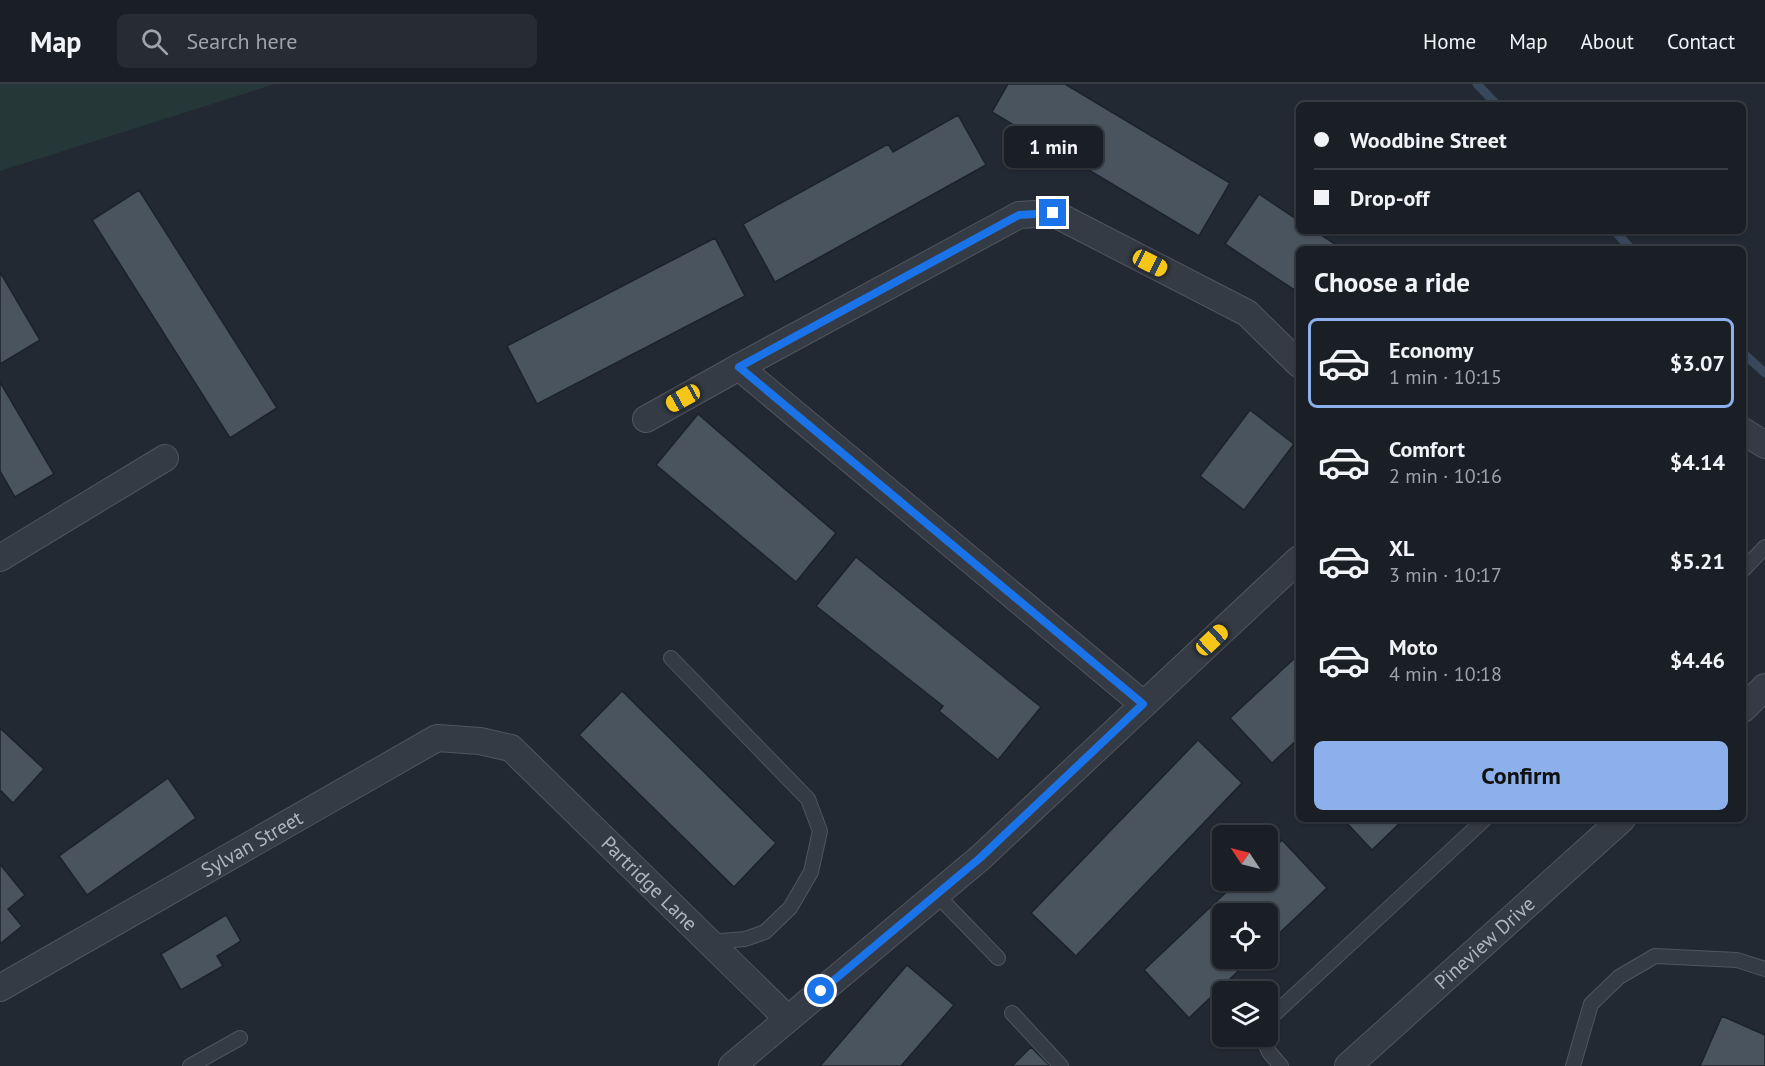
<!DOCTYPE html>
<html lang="en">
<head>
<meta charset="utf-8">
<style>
  :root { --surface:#1a1f26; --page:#272c32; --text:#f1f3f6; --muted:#9fa2a7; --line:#383d43; --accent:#8bb0eb }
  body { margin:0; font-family:"PT Sans",sans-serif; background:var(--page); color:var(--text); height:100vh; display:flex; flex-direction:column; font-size:22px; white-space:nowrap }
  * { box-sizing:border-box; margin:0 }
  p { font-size:20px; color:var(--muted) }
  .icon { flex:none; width:33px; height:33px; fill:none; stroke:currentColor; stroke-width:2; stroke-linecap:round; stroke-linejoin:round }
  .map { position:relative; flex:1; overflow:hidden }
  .drawer { position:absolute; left:1296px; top:162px; width:450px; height:576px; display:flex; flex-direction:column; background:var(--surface); border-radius:9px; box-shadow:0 2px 4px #0004,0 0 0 2px var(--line) }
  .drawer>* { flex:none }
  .guide { position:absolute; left:1296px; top:18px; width:450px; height:132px; border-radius:9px; box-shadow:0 2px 4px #0004,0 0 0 2px var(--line); display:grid; align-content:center; height:132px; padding:0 18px; background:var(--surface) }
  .needle { width:39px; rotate:305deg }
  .fabs { position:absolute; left:1212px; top:741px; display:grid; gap:12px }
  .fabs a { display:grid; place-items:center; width:66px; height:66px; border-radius:9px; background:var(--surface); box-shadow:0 2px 4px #0004,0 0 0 2px var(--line); font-size:30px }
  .end { position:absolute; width:27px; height:27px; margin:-14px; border:8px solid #1a73e8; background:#fff; box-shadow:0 0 0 3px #fff }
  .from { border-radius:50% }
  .bubble { position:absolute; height:42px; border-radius:9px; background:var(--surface); box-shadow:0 2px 4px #0004,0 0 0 2px var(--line); font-size:20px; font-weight:700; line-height:42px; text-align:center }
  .car { position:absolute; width:18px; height:36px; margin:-18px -9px; border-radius:8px; box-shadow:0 0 4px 2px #0007; background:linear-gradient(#f5c518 24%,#345 0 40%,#f5c518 0 76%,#345 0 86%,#f5c518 0) }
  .guide b { display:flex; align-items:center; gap:21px; height:57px; font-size:22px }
  .guide b+b { border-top:2px solid var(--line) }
  .guide i { width:15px; height:15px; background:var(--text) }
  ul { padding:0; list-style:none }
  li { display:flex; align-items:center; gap:18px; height:90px; margin:0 12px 9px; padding:0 6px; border:3px solid transparent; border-radius:9px }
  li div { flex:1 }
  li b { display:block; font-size:22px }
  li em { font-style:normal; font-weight:700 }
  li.on { border-color:var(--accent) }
  li>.icon { width:54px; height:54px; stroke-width:1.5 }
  h2 { padding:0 18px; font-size:27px; line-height:72px }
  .cta { display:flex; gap:12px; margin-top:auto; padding:12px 18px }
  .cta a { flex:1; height:69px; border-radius:9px; background:var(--accent); color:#111; font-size:24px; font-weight:700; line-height:69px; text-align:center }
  header { display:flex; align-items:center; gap:36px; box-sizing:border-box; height:84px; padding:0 30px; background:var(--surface); border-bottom:2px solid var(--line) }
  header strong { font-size:28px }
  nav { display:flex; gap:33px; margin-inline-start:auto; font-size:21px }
  .search { width:420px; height:54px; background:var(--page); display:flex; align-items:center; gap:15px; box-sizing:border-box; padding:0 21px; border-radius:9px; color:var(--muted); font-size:22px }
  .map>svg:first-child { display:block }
  .green { fill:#263737 }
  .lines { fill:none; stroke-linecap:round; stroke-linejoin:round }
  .stream { stroke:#39475b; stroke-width:9 }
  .building { fill:#4a545f; stroke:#1c222b; stroke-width:1.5 }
  .service-casing { stroke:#4f565f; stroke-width:16 }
  .minor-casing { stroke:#4f565f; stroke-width:28 }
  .service { stroke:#353b44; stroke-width:14 }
  .minor { stroke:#353b44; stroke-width:26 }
  .route { stroke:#1a73e8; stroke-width:8 }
  .labels { text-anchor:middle; stroke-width:4.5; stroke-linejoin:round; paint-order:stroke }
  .street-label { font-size:20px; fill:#afb6c1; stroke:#1a2029 }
</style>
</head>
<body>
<header>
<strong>Map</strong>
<div class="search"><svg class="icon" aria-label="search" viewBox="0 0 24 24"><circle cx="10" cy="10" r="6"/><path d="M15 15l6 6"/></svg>Search here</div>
<nav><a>Home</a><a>Map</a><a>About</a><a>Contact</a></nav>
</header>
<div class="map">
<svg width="1765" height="982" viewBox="0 0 1765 982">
  <rect width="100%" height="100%" fill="#222933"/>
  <path class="green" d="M 0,0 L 275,0 L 0,87 Z"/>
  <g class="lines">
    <path class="stream" d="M 1477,0 L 1497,21
      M 1615,147 L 1631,165
      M 1743,269 L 1765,289"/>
  </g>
  <path class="building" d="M 1008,0 L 1065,0 L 1230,99 L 1199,152 L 992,28 Z
    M 958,31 L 986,81 L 775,198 L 743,140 L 888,60 L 893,68 Z
    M 139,106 L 277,324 L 230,354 L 92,136 Z
    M 1259,110 L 1299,137 L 1299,147 L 1315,147 L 1342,165 L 1299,165 L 1299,209 L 1225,160 Z
    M 715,154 L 745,212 L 537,320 L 507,262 Z
    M 0,188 L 40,256 L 0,280 Z
    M 0,298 L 54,390 L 15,413 L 0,387 Z
    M 1250,326 L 1294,360 L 1244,426 L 1200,392 Z
    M 698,330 L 836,449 L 796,498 L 656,381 Z
    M 856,473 L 1041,623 L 998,676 L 939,627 L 943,622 L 816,522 Z
    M 1299,570 L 1299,654 L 1272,679 L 1230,634 Z
    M 622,607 L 776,759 L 734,803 L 579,651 Z
    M 0,644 L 44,685 L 13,719 L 0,706 Z
    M 1198,656 L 1242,699 L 1076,872 L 1031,829 Z
    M 168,694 L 196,734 L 87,811 L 59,772 Z
    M 1343,735 L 1404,735 L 1372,766 Z
    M 1282,756 L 1327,804 L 1268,860 L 1268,830 L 1222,830 L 1222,874 L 1252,874 L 1189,934 L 1144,886 L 1239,796 L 1268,796 L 1268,770 Z
    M 0,780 L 25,811 L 8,825 L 22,842 L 0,860 Z
    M 226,831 L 241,857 L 217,872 L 223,882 L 181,906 L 161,870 Z
    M 907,881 L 954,921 L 901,982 L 820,982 Z
    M 1722,932 L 1765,951 L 1765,982 L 1700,982 Z
    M 1031,963 L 1050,982 L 1012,982 Z"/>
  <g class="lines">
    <defs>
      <path id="service" d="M 1743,486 L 1765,463
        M 671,574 L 808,715 L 820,747 L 811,788 L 790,824 L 765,848 L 745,855 L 709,858
        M 936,810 L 998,874
        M 1012,929 L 1061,982
        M 1268,936 L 1485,735
        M 1262,952 L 1269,968 L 1281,982
        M 190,982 L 240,954
        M 1573,982 L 1591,920 L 1619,893 L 1655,872 L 1737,876 L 1765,885"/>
      <g id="minor">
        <path d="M 646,335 L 739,283"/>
        <path d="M 1743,347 L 1765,361"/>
        <path d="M 0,474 L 165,374"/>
        <path d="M 1143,620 L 739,283 L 1019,131 L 1053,129 L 1247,229 L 1299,280"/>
        <path d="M 1743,625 L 1765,603"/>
        <path id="s1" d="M 0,904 L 437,654 L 480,657 L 511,664 L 788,935"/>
        <path d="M 732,982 L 980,774 L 1299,475"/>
        <path id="s2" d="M 1348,982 L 1622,735"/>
      </g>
    </defs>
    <use href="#service" class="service-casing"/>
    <use href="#minor" class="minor-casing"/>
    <use href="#service" class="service"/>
    <use href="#minor" class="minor"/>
  </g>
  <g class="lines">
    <path class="route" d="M 821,907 L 980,774 L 1143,620 L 739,283 L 1019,131 L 1053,129"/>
  </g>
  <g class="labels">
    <g class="street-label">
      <text dy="7" stroke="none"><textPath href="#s1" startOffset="290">Sylvan Street</textPath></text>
      <text dy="7" stroke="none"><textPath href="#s1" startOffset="772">Partridge Lane</textPath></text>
      <text dy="7" stroke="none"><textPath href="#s2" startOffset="184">Pineview Drive</textPath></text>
    </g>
  </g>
</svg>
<div class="fabs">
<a><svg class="needle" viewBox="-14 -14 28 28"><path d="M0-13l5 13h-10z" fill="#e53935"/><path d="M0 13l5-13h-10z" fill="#9fa2a7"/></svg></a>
<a><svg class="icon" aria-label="locate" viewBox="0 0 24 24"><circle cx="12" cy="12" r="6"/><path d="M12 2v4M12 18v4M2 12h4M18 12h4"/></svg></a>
<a><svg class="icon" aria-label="layers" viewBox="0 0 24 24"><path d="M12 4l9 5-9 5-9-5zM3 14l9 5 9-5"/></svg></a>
</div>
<i class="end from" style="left:821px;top:907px"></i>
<i class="end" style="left:1053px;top:129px"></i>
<div class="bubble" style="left:1004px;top:42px;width:99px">1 min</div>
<i class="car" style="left:1150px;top:179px;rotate:117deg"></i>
<i class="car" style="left:683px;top:314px;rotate:241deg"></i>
<i class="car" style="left:1212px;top:556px;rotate:47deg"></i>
<div class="guide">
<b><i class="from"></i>Woodbine Street</b>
<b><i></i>Drop-off</b>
</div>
<section class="drawer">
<h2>Choose a ride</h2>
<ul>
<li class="on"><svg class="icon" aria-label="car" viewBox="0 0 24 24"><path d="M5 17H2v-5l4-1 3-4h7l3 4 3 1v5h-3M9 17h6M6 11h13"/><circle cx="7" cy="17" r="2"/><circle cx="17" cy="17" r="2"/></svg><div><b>Economy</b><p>1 min · 10:15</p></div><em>$3.07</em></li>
<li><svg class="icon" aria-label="car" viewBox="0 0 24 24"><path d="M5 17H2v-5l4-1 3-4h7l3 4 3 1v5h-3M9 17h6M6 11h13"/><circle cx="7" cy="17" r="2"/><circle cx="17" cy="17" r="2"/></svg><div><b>Comfort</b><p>2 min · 10:16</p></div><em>$4.14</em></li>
<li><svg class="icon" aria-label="car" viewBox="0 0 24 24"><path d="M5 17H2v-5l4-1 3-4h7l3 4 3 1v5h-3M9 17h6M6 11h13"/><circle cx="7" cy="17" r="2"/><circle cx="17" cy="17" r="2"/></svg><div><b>XL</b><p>3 min · 10:17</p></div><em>$5.21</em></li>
<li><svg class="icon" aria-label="car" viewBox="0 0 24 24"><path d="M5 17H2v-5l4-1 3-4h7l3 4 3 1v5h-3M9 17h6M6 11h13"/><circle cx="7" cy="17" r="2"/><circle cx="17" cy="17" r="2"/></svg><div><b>Moto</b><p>4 min · 10:18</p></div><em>$4.46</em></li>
</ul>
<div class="cta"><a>Confirm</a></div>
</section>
</div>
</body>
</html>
